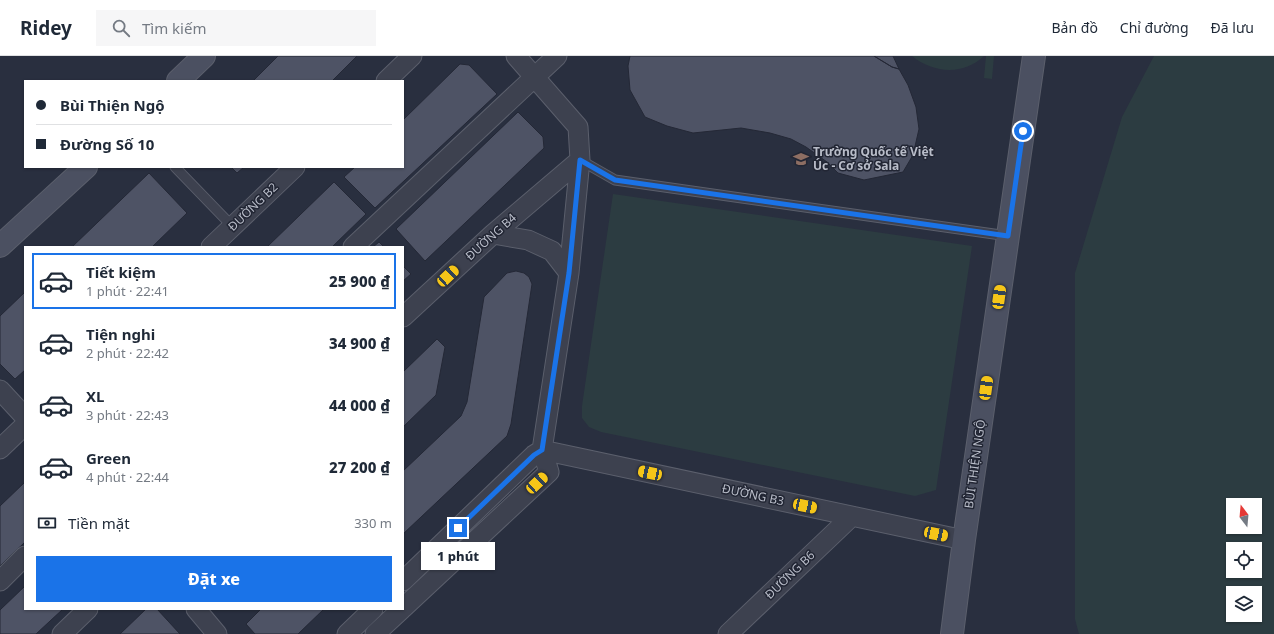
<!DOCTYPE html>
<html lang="vi">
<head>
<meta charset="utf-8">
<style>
  :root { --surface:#fff; --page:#f6f6f7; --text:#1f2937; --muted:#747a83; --line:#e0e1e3; --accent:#1a73e8 }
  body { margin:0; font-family:"Noto Sans",sans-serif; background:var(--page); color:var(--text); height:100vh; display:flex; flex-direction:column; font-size:15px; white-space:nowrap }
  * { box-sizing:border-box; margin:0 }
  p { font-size:13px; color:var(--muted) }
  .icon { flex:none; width:22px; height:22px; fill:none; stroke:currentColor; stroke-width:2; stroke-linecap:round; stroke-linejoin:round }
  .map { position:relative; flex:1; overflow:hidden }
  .details { position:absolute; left:24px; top:190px; width:380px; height:364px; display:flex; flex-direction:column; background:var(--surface); border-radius:0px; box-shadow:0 1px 3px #0004 }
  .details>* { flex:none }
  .hud { position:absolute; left:24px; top:24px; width:380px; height:88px; border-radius:0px; box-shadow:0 1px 3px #0004; display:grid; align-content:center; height:88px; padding:0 12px; background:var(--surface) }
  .needle { width:26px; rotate:344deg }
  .controls { position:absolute; left:1226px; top:442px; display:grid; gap:8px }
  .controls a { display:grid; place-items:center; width:36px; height:36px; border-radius:0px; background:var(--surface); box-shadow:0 1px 3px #0004; font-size:20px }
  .end { position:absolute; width:18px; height:18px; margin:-9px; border:5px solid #1a73e8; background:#fff; box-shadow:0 0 0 2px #fff }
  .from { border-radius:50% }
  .bubble { position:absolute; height:28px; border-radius:0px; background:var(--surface); box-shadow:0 1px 3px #0004; font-size:13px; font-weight:800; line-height:28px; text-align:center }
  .car { position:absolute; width:12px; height:24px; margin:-12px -6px; border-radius:5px; box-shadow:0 0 3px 1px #0007; background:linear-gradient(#f5c518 24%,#345 0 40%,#f5c518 0 76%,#345 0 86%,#f5c518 0) }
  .hud b { display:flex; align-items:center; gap:14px; height:38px; font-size:15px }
  .hud b+b { border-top:1px solid var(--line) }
  .hud i { width:10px; height:10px; background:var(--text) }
  ul { padding:7px 0 0; list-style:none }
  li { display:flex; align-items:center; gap:12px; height:56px; margin:0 8px 6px; padding:0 4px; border:2px solid transparent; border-radius:0px }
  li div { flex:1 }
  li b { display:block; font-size:15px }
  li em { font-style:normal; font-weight:800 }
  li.on { border-color:var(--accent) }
  li>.icon { width:36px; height:36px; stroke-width:1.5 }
  .pay { display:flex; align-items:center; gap:10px; height:44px; padding:0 12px; font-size:15px }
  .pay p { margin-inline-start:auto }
  .cta { display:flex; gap:8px; margin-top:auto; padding:8px 12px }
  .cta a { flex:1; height:46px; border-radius:0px; background:var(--accent); color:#fff; font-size:16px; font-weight:800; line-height:46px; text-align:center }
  header { display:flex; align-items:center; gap:24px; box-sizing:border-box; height:56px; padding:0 20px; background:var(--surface); border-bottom:1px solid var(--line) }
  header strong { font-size:19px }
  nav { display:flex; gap:22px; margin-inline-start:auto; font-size:14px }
  .search { width:280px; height:36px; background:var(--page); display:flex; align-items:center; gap:10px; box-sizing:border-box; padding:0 14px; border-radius:0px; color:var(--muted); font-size:15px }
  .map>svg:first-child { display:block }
  .green { fill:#2c3c41; fill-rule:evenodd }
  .building { fill:#4e5365; stroke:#242836 }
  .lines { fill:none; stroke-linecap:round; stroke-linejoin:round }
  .lane-casing { stroke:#5b5f6c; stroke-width:11 }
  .street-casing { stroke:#5b5f6c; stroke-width:21 }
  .secondary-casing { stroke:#5b5f6c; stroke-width:24 }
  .lane { stroke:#3d414f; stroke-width:9 }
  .street { stroke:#3d414f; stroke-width:19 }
  .secondary { stroke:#4b5061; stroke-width:22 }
  .route { stroke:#1a73e8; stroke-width:5 }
  .labels { text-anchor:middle; stroke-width:3; stroke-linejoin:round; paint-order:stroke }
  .poi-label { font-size:12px; font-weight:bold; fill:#b9bdc9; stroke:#222634; text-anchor:start }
  .street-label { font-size:12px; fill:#b9bdc9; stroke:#222634 }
</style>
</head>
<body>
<header>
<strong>Ridey</strong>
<div class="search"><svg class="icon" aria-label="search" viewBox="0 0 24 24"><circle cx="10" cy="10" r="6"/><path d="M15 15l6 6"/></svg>Tìm kiếm</div>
<nav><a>Bản đồ</a><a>Chỉ đường</a><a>Đã lưu</a></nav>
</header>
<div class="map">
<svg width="1274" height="578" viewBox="0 0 1274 578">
  <rect width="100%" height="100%" fill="#292f3f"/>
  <path class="green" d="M 912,0 L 984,0 C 963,20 933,17 912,0 Z
    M 986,0 L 994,0 L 992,23 L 984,22 Z
    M 1154,0 L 1274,0 L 1274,578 L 1079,578 L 1075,563 L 1075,217 L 1122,61 ZM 1233,449 L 1255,449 L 1255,471 L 1233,471 ZM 1233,493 L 1255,493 L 1255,515 L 1233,515 ZM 1233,537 L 1255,537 L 1255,559 L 1233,559 Z
    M 613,138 L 972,190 L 936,434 L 915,440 L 601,376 L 589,371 L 582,362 L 582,350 Z"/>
  <path class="building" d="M 278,0 L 357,0 L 332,25 L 253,25 Z
    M 630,0 L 874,0 L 892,11 L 899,13 L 908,29 L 916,51 L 919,73 L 913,99 L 903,116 L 864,124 L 838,117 L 827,106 L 806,91 L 791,83 L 770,77 L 741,72 L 693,77 L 667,70 L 645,61 L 630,34 L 628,10 Z
    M 874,0 L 893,0 L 899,13 L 892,11 Z
    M 460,8 L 469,9 L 497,38 L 375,152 L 344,121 L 355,111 L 403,111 L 403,64 Z
    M 518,56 L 543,81 L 544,92 L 425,205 L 396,173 Z
    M 231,111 L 244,111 L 237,117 Z
    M 149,117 L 187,157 L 152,191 L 72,191 Z
    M 334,126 L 366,158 L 332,191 L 267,191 Z
    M 379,186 L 384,191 L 373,191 Z
    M 403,210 L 411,218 L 403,225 Z
    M 516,215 L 524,217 L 529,221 L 532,228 L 511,368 L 507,380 L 403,478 L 403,415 L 461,360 L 467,346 L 484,241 L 507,217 Z
    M 25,236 L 25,314 L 15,323 L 0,308 L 0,260 Z
    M 437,283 L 445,291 L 436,339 L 403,371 L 403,316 Z
    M 25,426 L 25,486 L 0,510 L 0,450 Z
    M 25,530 L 25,553 L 63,553 L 36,578 L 0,578 L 0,554 Z
    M 146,553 L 157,553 L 180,578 L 120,578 Z
    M 261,553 L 324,553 L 298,578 L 255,578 L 246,568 Z"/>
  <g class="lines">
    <defs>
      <path id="lane" d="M 580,104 L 615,124 L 1008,180
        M 175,111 L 233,171"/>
      <path id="street" d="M 386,25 L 412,0
        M 493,178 L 528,184 L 552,195 L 569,217
        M 211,191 L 295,111
        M 353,191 L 557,0
        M 403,261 L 493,178 L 580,104
        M 0,334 L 25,361
        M 0,393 L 25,369
        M 542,394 L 964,484
        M 0,525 L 25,500
        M 403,525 L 534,399 L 542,394
        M 403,552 L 549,416 L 542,394 L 569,217 L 580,104 L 578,71 L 516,0
        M 196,553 L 217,578
        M 62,578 L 88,553
        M 347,578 L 373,553
        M 375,578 L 402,553
        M 728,578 L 852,460"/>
      <path id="secondary" d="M 178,25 L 204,0
        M 0,190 L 86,111
        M 952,578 L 964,484 L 1034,0"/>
    </defs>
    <use href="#lane" class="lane-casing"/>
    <use href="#street" class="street-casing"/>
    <use href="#secondary" class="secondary-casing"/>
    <use href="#lane" class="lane"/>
    <use href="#street" class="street"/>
    <use href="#secondary" class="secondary"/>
  </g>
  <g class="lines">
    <path class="route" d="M 458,472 L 534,399 L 542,394 L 569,217 L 580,104 L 615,124 L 1008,180 L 1023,75"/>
  </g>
  <defs>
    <symbol id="school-bare" viewBox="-9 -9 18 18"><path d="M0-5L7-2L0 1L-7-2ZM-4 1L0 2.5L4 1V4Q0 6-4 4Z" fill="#8d6e63" stroke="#222634" stroke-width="2.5" paint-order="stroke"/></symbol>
  </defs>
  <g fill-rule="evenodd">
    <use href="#school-bare" x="790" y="92" width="22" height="22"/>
  </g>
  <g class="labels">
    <g class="poi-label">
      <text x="813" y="100">Trường Quốc tế Việt<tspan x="813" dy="14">Úc - Cơ sở Sala</tspan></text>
    </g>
    <g class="street-label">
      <text transform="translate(253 151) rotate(-44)" y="4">ĐƯỜNG B2</text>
      <text transform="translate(491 181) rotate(-42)" y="4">ĐƯỜNG B4</text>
      <text transform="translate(975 408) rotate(-82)" y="4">BÙI THIỆN NGỘ</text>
      <text transform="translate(753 439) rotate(12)" y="4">ĐƯỜNG B3</text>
      <text transform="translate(790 519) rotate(-44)" y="4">ĐƯỜNG B6</text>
    </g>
  </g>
</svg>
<div class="controls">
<a><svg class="needle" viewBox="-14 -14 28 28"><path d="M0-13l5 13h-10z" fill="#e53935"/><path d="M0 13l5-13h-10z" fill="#747a83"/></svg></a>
<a><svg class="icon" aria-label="locate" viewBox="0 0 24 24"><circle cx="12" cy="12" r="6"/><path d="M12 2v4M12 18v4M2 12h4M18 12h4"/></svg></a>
<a><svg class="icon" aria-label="layers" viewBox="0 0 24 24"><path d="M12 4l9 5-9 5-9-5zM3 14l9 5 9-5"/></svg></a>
</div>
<i class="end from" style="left:1023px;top:75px"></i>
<i class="end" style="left:458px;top:472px"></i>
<div class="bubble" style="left:421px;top:486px;width:74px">1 phút</div>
<i class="car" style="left:448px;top:220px;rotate:47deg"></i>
<i class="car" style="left:999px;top:241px;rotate:8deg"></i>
<i class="car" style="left:986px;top:332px;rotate:8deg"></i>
<i class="car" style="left:650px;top:417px;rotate:282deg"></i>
<i class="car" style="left:537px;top:427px;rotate:47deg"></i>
<i class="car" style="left:805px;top:450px;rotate:102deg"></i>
<i class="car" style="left:936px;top:478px;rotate:102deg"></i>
<div class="hud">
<b><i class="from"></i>Bùi Thiện Ngộ</b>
<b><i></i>Đường Số 10</b>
</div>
<section class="details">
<ul>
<li class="on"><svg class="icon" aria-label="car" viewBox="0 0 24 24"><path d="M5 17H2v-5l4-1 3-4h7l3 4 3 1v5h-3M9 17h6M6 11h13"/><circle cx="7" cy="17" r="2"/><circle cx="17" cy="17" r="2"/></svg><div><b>Tiết kiệm</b><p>1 phút · 22:41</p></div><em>25 900 ₫</em></li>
<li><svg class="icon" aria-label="car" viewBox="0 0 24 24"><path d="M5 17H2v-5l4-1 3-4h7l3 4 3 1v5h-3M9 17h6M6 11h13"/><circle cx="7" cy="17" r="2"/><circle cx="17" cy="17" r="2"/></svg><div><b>Tiện nghi</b><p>2 phút · 22:42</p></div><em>34 900 ₫</em></li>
<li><svg class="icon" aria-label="car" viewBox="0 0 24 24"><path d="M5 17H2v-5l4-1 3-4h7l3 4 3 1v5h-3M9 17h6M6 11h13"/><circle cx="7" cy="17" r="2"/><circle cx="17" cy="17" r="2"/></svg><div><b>XL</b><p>3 phút · 22:43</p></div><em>44 000 ₫</em></li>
<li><svg class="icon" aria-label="car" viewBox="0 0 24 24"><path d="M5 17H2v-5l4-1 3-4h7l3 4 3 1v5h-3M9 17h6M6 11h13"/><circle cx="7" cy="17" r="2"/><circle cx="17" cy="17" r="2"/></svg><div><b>Green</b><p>4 phút · 22:44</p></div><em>27 200 ₫</em></li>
</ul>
<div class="pay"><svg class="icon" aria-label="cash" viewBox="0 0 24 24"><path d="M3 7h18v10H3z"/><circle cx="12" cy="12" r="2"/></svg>Tiền mặt<p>330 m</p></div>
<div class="cta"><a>Đặt xe</a></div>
</section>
</div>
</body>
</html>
